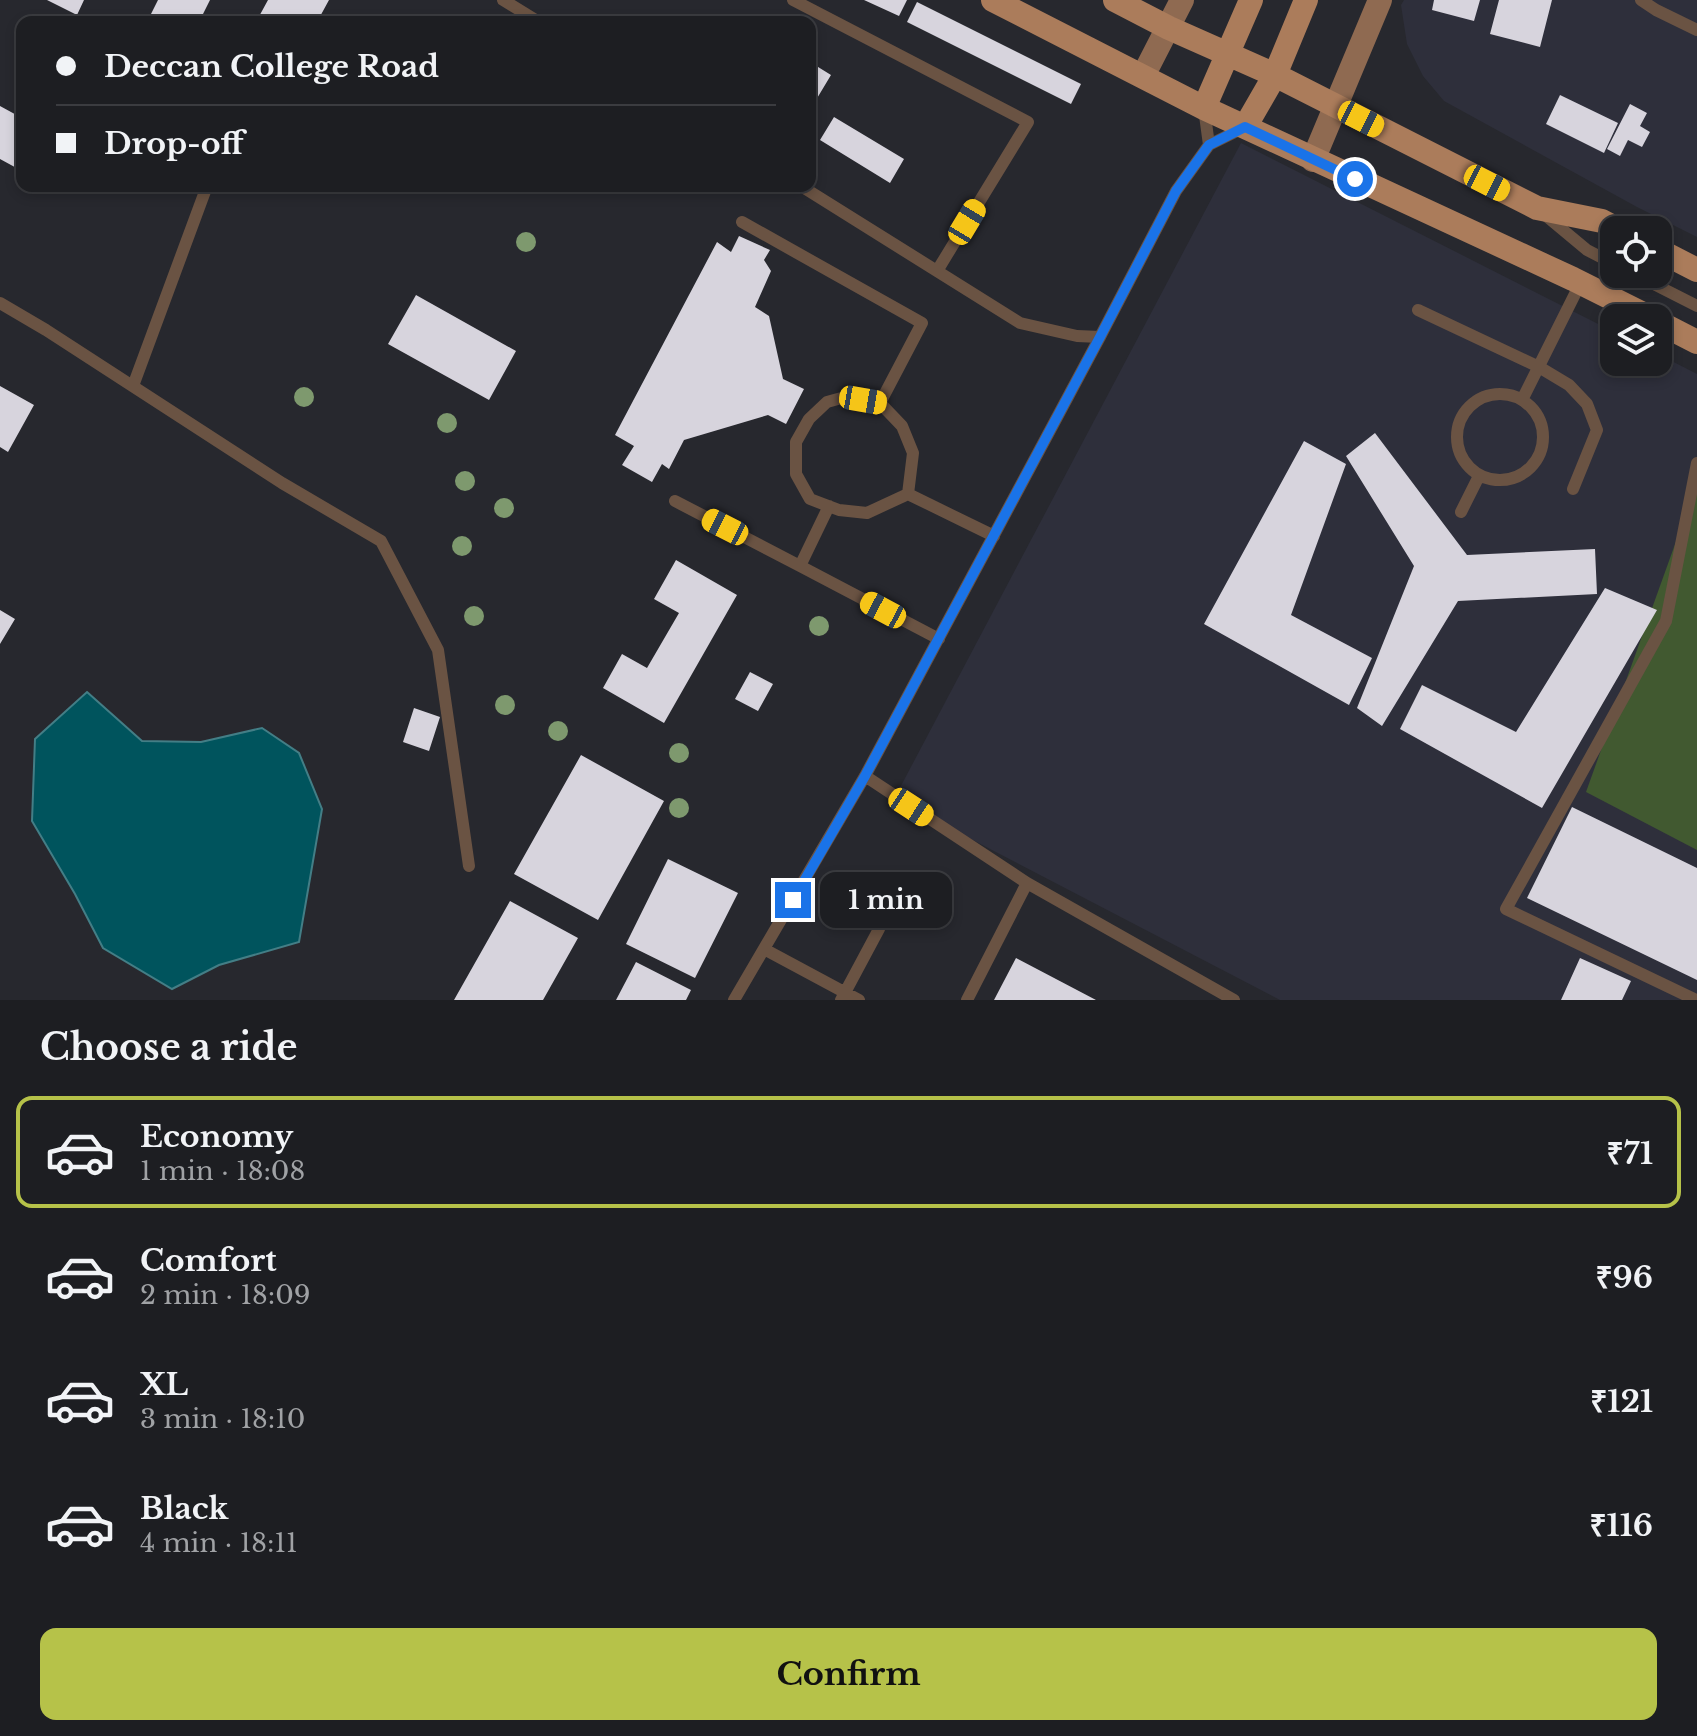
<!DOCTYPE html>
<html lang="en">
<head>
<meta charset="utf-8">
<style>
  :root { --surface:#1d1e22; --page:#25272a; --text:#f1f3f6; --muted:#a0a2a5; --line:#3b3c40; --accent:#b6c249 }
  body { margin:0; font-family:"Libre Baskerville",serif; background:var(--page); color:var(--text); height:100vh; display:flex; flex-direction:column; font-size:30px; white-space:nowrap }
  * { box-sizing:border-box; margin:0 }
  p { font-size:26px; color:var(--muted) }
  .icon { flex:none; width:44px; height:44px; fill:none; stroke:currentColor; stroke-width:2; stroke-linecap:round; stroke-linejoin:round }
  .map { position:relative; height:1000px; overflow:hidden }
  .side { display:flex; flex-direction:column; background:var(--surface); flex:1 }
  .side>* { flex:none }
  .banner { position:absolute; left:16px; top:16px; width:800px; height:176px; border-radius:16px; box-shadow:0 4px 12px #0003,0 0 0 2px var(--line); display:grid; align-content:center; height:176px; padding:0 40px; background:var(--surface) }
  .controls { position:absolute; left:1600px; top:216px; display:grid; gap:16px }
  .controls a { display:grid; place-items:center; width:72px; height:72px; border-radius:16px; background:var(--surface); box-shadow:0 4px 12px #0003,0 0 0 2px var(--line); font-size:40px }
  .end { position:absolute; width:36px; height:36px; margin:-18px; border:10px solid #1a73e8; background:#fff; box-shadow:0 0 0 4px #fff }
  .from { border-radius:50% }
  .bubble { position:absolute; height:56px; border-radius:16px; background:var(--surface); box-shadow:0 4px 12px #0003,0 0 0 2px var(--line); font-size:26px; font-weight:800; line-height:56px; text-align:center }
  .car { position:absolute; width:24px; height:48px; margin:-24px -12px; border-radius:10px; box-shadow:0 0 6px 2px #0007; background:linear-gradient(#f5c518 24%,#345 0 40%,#f5c518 0 76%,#345 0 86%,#f5c518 0) }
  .banner b { display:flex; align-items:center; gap:28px; height:76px; font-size:30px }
  .banner b+b { border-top:2px solid var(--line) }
  .banner i { width:20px; height:20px; background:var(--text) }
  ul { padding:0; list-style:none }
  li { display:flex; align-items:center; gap:24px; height:112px; margin:0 16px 12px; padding:0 24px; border:4px solid transparent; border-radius:16px }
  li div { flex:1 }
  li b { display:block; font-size:30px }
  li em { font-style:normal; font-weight:800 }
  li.current { border-color:var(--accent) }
  li>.icon { width:72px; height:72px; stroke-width:1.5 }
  h2 { padding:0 40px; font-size:36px; line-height:96px }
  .button { display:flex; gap:16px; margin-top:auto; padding:16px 40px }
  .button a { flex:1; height:92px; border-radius:16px; background:var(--accent); color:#111; font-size:32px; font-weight:800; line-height:92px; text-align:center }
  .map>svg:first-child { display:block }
  .built { fill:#2e2f3b }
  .green { fill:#415930 }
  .water { fill:#00545d; stroke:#437e86; stroke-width:2 }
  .building { fill:#d7d4dd }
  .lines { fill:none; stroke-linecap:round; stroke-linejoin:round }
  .lane { stroke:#6a5343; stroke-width:12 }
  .secondary { stroke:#8f6a51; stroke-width:24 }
  .primary { stroke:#ab7c5b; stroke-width:24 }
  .tree { fill:#7e996e }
  .route { stroke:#1a73e8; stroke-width:10 }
</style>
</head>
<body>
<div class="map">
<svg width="1697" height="1000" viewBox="0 0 1697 1000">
  <rect width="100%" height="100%" fill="#27282e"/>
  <path class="built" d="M 1404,0 L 1697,0 L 1697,237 L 1637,207 L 1444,101 L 1423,76 L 1407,44 L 1401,5 Z
    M 1241,143 L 1614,332 L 1614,362 L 1658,362 L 1658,354 L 1697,374 L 1697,1000 L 1280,1000 L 894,799 Z"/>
  <path class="green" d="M 1697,483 L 1697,850 L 1586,792 Z"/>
  <path class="water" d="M 87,692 L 142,741 L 201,742 L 262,728 L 299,753 L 322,809 L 299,942 L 219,965 L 172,989 L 103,948 L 75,894 L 32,821 L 35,739 Z"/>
  <path class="building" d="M 47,0 L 84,0 L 77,15 Z
    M 158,0 L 210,0 L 199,22 L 147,22 Z
    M 268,0 L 329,0 L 317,22 L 256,22 Z
    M 864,0 L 907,0 L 899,16 Z
    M 1434,0 L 1480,0 L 1474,21 L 1432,10 Z
    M 1499,0 L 1552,0 L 1540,47 L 1490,34 Z
    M 917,2 L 1081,84 L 1071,104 L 907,22 Z
    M 810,62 L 831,75 L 816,100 L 810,96 Z
    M 1560,95 L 1618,123 L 1604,153 L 1546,124 Z
    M 1630,104 L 1647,113 L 1640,126 L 1650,132 L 1642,147 L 1628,140 L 1620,156 L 1607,149 Z
    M 0,106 L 22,118 L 22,171 L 0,159 Z
    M 834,117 L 904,159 L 890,183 L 820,140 Z
    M 739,236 L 770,250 L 764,260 L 771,271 L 755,307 L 769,316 L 783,379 L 804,389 L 786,424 L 768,415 L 684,440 L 669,469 L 662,464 L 652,482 L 622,465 L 634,446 L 615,435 L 717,242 L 731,252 Z
    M 416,295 L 516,351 L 489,400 L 388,344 Z
    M 0,386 L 34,405 L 8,452 L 0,447 Z
    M 1375,433 L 1467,555 L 1595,549 L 1597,594 L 1458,601 L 1382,726 L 1357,708 L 1414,566 L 1346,456 Z
    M 1304,441 L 1346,464 L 1291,615 L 1372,658 L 1349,705 L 1204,624 Z
    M 676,560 L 737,595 L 664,723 L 603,688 L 622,654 L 647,668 L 679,613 L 654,599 Z
    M 1605,588 L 1657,610 L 1542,808 L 1400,729 L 1422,685 L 1516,732 Z
    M 0,610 L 15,619 L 0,644 Z
    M 750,672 L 773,684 L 758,711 L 735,699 Z
    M 414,708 L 440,717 L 429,751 L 403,742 Z
    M 581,755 L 664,801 L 598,920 L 514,874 Z
    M 1572,807 L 1697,868 L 1697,980 L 1527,898 Z
    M 668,859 L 738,893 L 695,978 L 626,944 Z
    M 510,901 L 578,938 L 543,1000 L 454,1000 Z
    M 1016,958 L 1096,1000 L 994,1000 Z
    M 1580,958 L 1631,981 L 1622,1000 L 1561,1000 Z
    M 636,962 L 691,990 L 686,1000 L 616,1000 Z"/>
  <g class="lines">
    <path class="lane" d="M 503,0 L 539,22
      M 793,0 L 1028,122 L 937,271
      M 1641,0 L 1656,10 L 1697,30
      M 1204,108 L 1209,145
      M 801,186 L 1020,323 L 1077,336 L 1100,337
      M 1545,215 L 1587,250 L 1614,264
      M 742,222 L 922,323 L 880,403
      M 1634,274 L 1697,306
      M 0,303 L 46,330 L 282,483 L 381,541 L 438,650 L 469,866
      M 1418,310 L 1539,367 L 1569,385 L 1587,404 L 1597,430 L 1573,489
      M 133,386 L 207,186
      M1457 437a43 43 0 1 1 86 0a43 43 0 1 1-86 0Z
      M 1522,400 L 1581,282
      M 908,494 L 867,513 L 839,510 L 810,499 L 796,474 L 796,442 L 809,419 L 827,402 L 845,397 L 880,403 L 902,426 L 913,453 L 908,494 L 994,536
      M 675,501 L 800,566
      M 829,506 L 800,566 L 939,639
      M 1461,512 L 1479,476
      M 865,776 L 1027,883 L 1234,1000
      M 764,949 L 859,1000
      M 734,1000 L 865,776 L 1100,337 L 1176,191 L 1209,145 L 1243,128
      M 841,1000 L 879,929
      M 967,1000 L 1027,883
      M 1696,1000 L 1506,909 L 1666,621 L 1697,463"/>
    <path class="secondary" d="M 1143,76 L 1182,0
      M 1313,160 L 1380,0"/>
    <path class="primary" d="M 993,0 L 1204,108 L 1573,279 L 1651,318
      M 1115,0 L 1169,28 L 1275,75 L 1537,208 L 1602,221 L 1619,230
      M 1204,108 L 1251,0
      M 1245,127 L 1275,75 L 1306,0
      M 1658,250 L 1697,270
      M 1658,322 L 1697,342"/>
  </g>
  <g class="tree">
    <circle cx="526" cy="242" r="10"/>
    <circle cx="304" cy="397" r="10"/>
    <circle cx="447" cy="423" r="10"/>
    <circle cx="465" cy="481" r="10"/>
    <circle cx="504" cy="508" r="10"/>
    <circle cx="462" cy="546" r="10"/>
    <circle cx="474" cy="616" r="10"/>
    <circle cx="819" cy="626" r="10"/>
    <circle cx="505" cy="705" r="10"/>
    <circle cx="558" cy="731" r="10"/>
    <circle cx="679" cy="753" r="10"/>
    <circle cx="679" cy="808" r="10"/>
  </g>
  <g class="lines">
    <path class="route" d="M 793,900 L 865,776 L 1100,337 L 1176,191 L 1209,145 L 1245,127 L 1355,179"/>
  </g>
</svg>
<div class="controls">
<a><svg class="icon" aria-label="locate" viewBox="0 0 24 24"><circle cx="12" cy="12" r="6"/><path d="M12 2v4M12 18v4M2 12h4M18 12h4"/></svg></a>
<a><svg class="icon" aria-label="layers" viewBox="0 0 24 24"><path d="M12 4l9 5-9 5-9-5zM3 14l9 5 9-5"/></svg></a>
</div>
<i class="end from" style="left:1355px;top:179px"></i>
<i class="end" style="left:793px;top:900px"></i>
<div class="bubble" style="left:820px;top:872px;width:132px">1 min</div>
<i class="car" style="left:1361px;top:119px;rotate:117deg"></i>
<i class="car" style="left:1487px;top:183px;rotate:117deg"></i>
<i class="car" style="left:967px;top:222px;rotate:31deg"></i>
<i class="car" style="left:863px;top:400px;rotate:100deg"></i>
<i class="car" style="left:725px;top:527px;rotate:297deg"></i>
<i class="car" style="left:883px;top:610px;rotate:298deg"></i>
<i class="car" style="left:911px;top:807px;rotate:123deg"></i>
<div class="banner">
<b><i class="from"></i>Deccan College Road</b>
<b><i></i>Drop-off</b>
</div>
</div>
<section class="side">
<h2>Choose a ride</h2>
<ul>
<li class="current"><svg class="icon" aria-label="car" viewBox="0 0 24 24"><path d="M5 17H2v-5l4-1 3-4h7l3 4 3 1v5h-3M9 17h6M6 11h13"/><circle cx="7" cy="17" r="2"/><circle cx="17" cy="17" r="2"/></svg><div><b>Economy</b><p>1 min · 18:08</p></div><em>₹71</em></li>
<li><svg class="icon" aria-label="car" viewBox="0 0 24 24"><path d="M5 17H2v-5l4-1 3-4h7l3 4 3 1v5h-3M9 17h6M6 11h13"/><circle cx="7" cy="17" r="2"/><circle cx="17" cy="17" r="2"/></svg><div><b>Comfort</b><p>2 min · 18:09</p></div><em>₹96</em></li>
<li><svg class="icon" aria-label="car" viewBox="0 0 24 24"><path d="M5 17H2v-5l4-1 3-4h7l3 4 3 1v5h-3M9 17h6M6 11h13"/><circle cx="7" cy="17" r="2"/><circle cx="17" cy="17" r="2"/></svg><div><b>XL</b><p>3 min · 18:10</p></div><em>₹121</em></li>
<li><svg class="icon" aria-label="car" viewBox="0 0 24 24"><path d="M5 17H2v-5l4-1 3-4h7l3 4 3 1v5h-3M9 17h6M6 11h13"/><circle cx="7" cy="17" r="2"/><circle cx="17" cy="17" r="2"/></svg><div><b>Black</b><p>4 min · 18:11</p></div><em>₹116</em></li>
</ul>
<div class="button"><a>Confirm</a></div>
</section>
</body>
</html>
